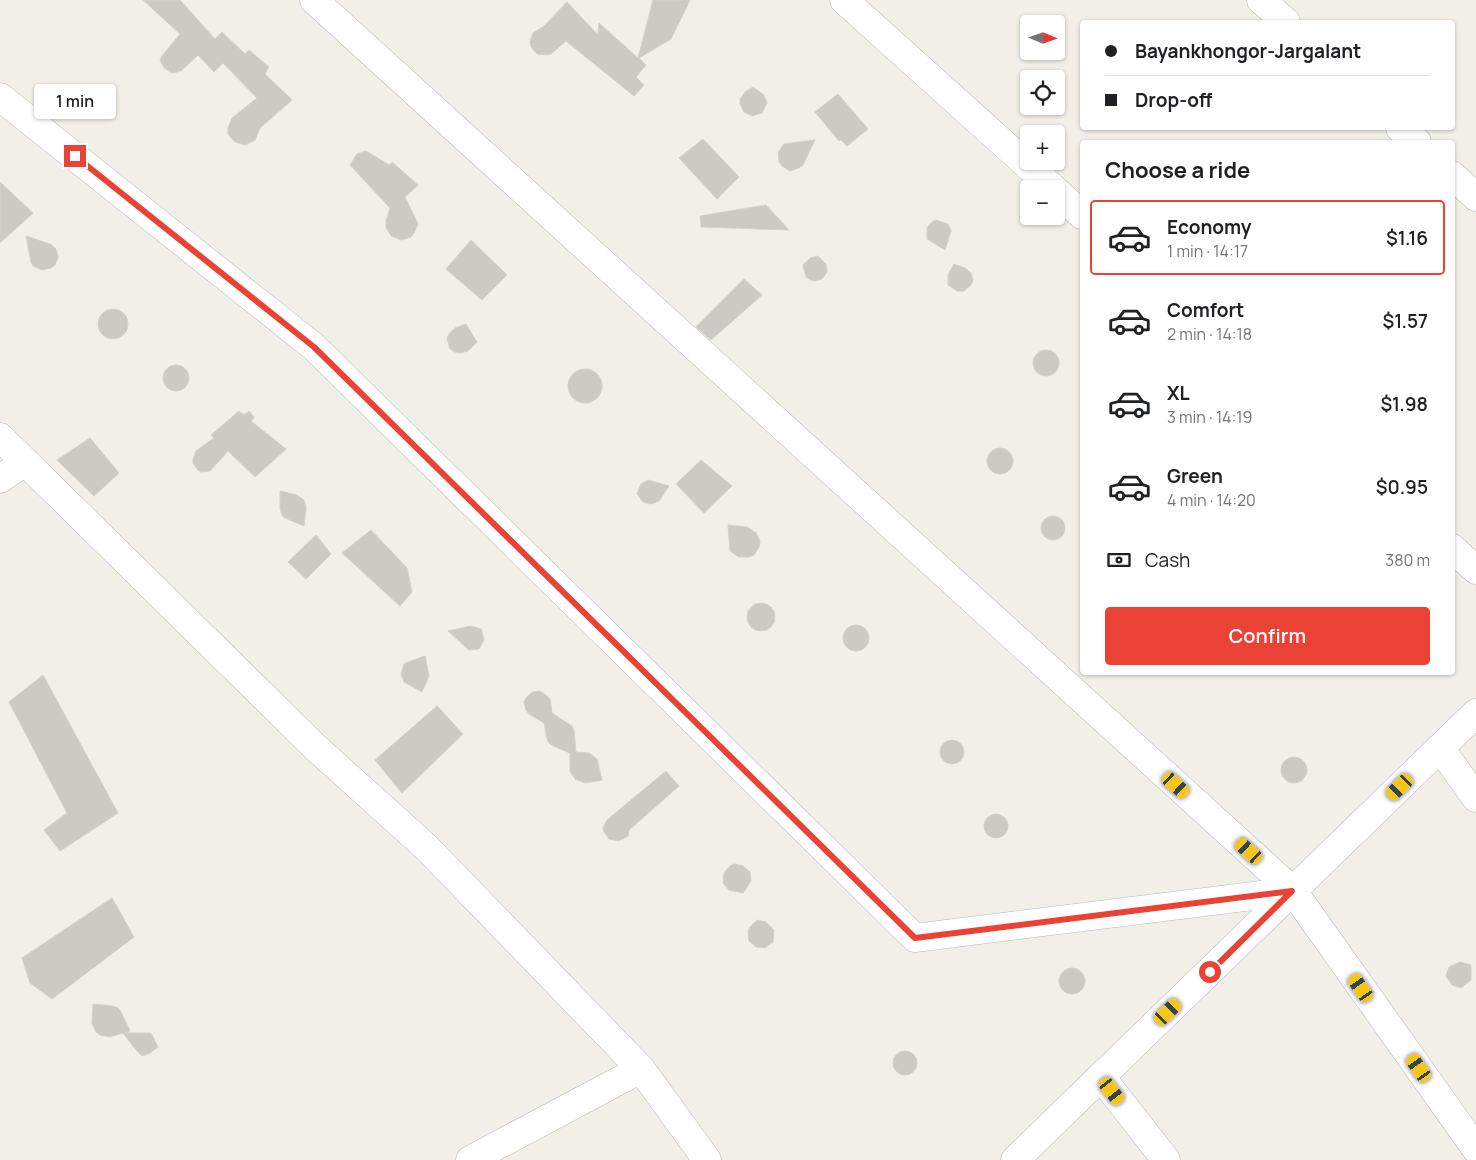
<!DOCTYPE html>
<html lang="en">
<head>
<meta charset="utf-8">
<style>
  :root { --surface:#fff; --page:#f2f2f2; --text:#202124; --muted:#757577; --line:#e0e0e0; --accent:#ea4335 }
  body { margin:0; font-family:Manrope,sans-serif; background:var(--page); color:var(--text); height:100vh; display:flex; flex-direction:column; font-size:19px; white-space:nowrap }
  * { box-sizing:border-box; margin:0 }
  p { font-size:16px; color:var(--muted) }
  .icon { flex:none; width:28px; height:28px; fill:none; stroke:currentColor; stroke-width:2; stroke-linecap:round; stroke-linejoin:round }
  .map { position:relative; flex:1; overflow:hidden }
  .sheet { position:absolute; left:1080px; top:140px; width:375px; height:535px; display:flex; flex-direction:column; background:var(--surface); border-radius:5px; box-shadow:0 1px 4px #0004 }
  .sheet>* { flex:none }
  .hud { position:absolute; left:1080px; top:20px; width:375px; height:110px; border-radius:5px; box-shadow:0 1px 4px #0004; display:grid; align-content:center; height:110px; padding:0 25px; background:var(--surface) }
  .needle { width:32px; rotate:92deg }
  .controls { position:absolute; left:1020px; top:15px; display:grid; gap:10px }
  .controls a { display:grid; place-items:center; width:45px; height:45px; border-radius:5px; background:var(--surface); box-shadow:0 1px 4px #0004; font-size:25px }
  .end { position:absolute; width:22px; height:22px; margin:-11px; border:6px solid #ea4335; background:#fff; box-shadow:0 0 0 2px #fff }
  .from { border-radius:50% }
  .bubble { position:absolute; height:35px; border-radius:5px; background:var(--surface); box-shadow:0 1px 4px #0004; font-size:16px; font-weight:600; line-height:35px; text-align:center }
  .car { position:absolute; width:15px; height:30px; margin:-15px -8px; border-radius:6px; box-shadow:0 0 4px 1px #0007; background:linear-gradient(#f5c518 24%,#345 0 40%,#f5c518 0 76%,#345 0 86%,#f5c518 0) }
  .hud b { display:flex; align-items:center; gap:18px; height:48px; font-size:19px }
  .hud b+b { border-top:1px solid var(--line) }
  .hud i { width:12px; height:12px; background:var(--text) }
  ul { padding:0; list-style:none }
  li { display:flex; align-items:center; gap:15px; height:75px; margin:0 10px 8px; padding:0 15px; border:2px solid transparent; border-radius:5px }
  li div { flex:1 }
  li b { display:block; font-size:19px }
  li em { font-style:normal; font-weight:600 }
  li.active { border-color:var(--accent) }
  li>.icon { width:45px; height:45px; stroke-width:1.5 }
  h2 { padding:0 25px; font-size:22px; line-height:60px }
  .pay { display:flex; align-items:center; gap:12px; height:55px; padding:0 25px; font-size:19px }
  .pay p { margin-inline-start:auto }
  .primary-button { display:flex; gap:10px; margin-top:auto; padding:10px 25px }
  .primary-button a { flex:1; height:58px; border-radius:5px; background:var(--accent); color:#fff; font-size:20px; font-weight:600; line-height:58px; text-align:center }
  .map>svg:first-child { display:block }
  .building { fill:#cccac5; stroke:#d6d1c6 }
  .lines { fill:none; stroke-linecap:round; stroke-linejoin:round }
  .street-casing { stroke:#b5b8bc; stroke-width:29 }
  .secondary-casing { stroke:#b6babf; stroke-width:29 }
  .street { stroke:#fff; stroke-width:28 }
  .secondary { stroke:#fff; stroke-width:28 }
  .route { stroke:#ea4335; stroke-width:6 }
</style>
</head>
<body>
<div class="map">
<svg width="1476" height="1160" viewBox="0 0 1476 1160">
  <rect width="100%" height="100%" fill="#f1efe8"/>
  <path class="building" d="M 143,0 L 180,0 L 215,39 L 222,32 L 245,54 L 249,50 L 269,67 L 265,74 L 292,100 L 260,128 L 255,140 L 245,145 L 235,142 L 228,134 L 228,128 L 232,118 L 257,98 L 223,63 L 214,72 L 198,55 L 181,71 L 172,73 L 164,68 L 160,60 L 162,56 L 180,34 Z
    M 653,0 L 690,0 L 671,39 L 639,58 L 646,65 L 636,77 L 644,85 L 634,96 L 566,41 L 551,54 L 546,55 L 537,54 L 531,47 L 530,42 L 533,33 L 544,26 L 567,2 L 598,35 L 599,23 L 638,58 Z
    M 753,87 L 764,95 L 767,103 L 762,113 L 752,116 L 744,112 L 740,104 L 740,99 L 745,92 Z
    M 838,94 L 868,129 L 847,146 L 841,140 L 839,141 L 815,112 Z
    M 703,139 L 739,177 L 717,199 L 679,158 Z
    M 815,140 L 803,165 L 799,168 L 790,171 L 782,166 L 779,162 L 778,153 L 784,144 Z
    M 366,151 L 389,165 L 392,162 L 418,185 L 405,197 L 418,224 L 414,233 L 411,237 L 401,240 L 391,236 L 386,227 L 386,221 L 390,208 L 350,165 L 357,154 Z
    M 0,182 L 33,213 L 0,243 Z
    M 766,205 L 789,230 L 701,227 L 700,216 Z
    M 936,220 L 948,224 L 951,231 L 945,250 L 927,239 L 927,228 L 932,222 Z
    M 26,236 L 50,244 L 56,249 L 58,257 L 55,265 L 51,268 L 42,270 L 33,266 L 31,262 Z
    M 471,240 L 507,275 L 482,300 L 446,269 Z
    M 818,256 L 826,264 L 827,272 L 822,279 L 815,281 L 811,280 L 806,277 L 803,265 L 810,258 Z
    M 954,264 L 965,268 L 971,273 L 973,281 L 971,285 L 964,291 L 957,291 L 948,285 L 948,275 Z
    M 744,279 L 762,295 L 711,340 L 696,327 Z
    M98 324a15 15 0 1 1 30 0a15 15 0 1 1-30 0Z
    M 466,324 L 477,342 L 468,351 L 460,353 L 455,352 L 450,349 L 447,338 L 449,334 L 455,328 Z
    M1033 363a13 13 0 1 1 26 0a13 13 0 1 1-26 0Z
    M163 378a13 13 0 1 1 26 0a13 13 0 1 1-26 0Z
    M568 386a17 17 0 1 1 34 0a17 17 0 1 1-34 0Z
    M 239,411 L 244,415 L 249,411 L 254,417 L 251,421 L 286,449 L 255,477 L 228,451 L 210,471 L 201,472 L 198,470 L 193,463 L 193,459 L 196,451 L 214,438 L 211,435 Z
    M 90,438 L 119,473 L 94,496 L 57,460 Z
    M987 461a13 13 0 1 1 26 0a13 13 0 1 1-26 0Z
    M 701,460 L 732,486 L 704,513 L 676,484 Z
    M 648,480 L 669,486 L 659,501 L 651,504 L 643,502 L 637,494 L 641,484 Z
    M 280,491 L 297,495 L 304,500 L 306,508 L 304,526 L 283,517 L 280,509 Z
    M1041 528a12 12 0 1 1 24 0a12 12 0 1 1-24 0Z
    M 728,525 L 747,527 L 756,533 L 760,541 L 759,547 L 754,555 L 749,557 L 739,557 L 730,551 Z
    M 371,530 L 407,568 L 412,592 L 400,606 L 342,553 Z
    M 316,535 L 331,554 L 306,579 L 288,562 Z
    M747 617a14 14 0 1 1 28 0a14 14 0 1 1-28 0Z
    M843 638a13 13 0 1 1 26 0a13 13 0 1 1-26 0Z
    M 471,626 L 481,629 L 484,640 L 479,649 L 469,650 L 448,631 Z
    M 425,656 L 429,676 L 422,692 L 404,682 L 401,674 L 404,664 L 408,662 Z
    M 43,675 L 118,813 L 60,851 L 44,830 L 67,813 L 9,702 Z
    M 540,691 L 547,696 L 550,699 L 552,713 L 572,726 L 574,730 L 576,752 L 589,753 L 597,759 L 602,780 L 585,783 L 575,779 L 570,771 L 570,753 L 553,746 L 549,743 L 547,739 L 544,723 L 529,714 L 526,710 L 524,702 L 526,698 L 532,692 Z
    M 437,706 L 463,734 L 402,793 L 375,760 Z
    M940 752a12 12 0 1 1 24 0a12 12 0 1 1-24 0Z
    M1281 770a13 13 0 1 1 26 0a13 13 0 1 1-26 0Z
    M 666,771 L 679,786 L 629,830 L 628,836 L 618,841 L 609,839 L 604,832 L 603,828 L 607,820 Z
    M984 826a12 12 0 1 1 24 0a12 12 0 1 1-24 0Z
    M 734,864 L 743,866 L 750,872 L 751,881 L 743,893 L 729,890 L 723,883 L 724,873 L 730,866 Z
    M 112,898 L 134,937 L 52,999 L 30,983 L 22,958 Z
    M 757,920 L 766,922 L 774,930 L 773,942 L 765,948 L 756,947 L 749,941 L 748,931 L 750,927 Z
    M 1460,962 L 1471,965 L 1471,980 L 1461,988 L 1452,985 L 1446,976 L 1449,967 Z
    M1059 981a13 13 0 1 1 26 0a13 13 0 1 1-26 0Z
    M 93,1004 L 113,1006 L 118,1008 L 121,1012 L 130,1031 L 125,1033 L 151,1033 L 158,1047 L 150,1053 L 142,1056 L 136,1050 L 123,1033 L 110,1037 L 100,1035 L 96,1032 L 92,1023 Z
    M893 1063a12 12 0 1 1 24 0a12 12 0 1 1-24 0Z"/>
  <g class="lines">
    <defs>
      <path id="street" d="M 314,0 L 1293,891 L 1476,1149
        M 844,0 L 1054,189
        M 1261,0 L 1286,22
        M 0,97 L 314,347 L 915,938 L 1293,891
        M 1400,128 L 1417,142
        M 1452,175 L 1476,197
        M 1056,191 L 1082,215
        M 0,437 L 315,747 L 426,847 L 641,1069 L 707,1160
        M 0,479 L 25,462
        M 1452,548 L 1476,570
        M 1440,748 L 1476,798
        M 1101,1077 L 1166,1160
        M 470,1160 L 641,1069"/>
      <path id="secondary" d="M 1015,1160 L 1476,713"/>
    </defs>
    <use href="#street" class="street-casing"/>
    <use href="#secondary" class="secondary-casing"/>
    <use href="#street" class="street"/>
    <use href="#secondary" class="secondary"/>
  </g>
  <g class="lines">
    <path class="route" d="M 75,156 L 314,347 L 915,938 L 1292,891 L 1210,972"/>
  </g>
</svg>
<div class="controls">
<a><svg class="needle" viewBox="-14 -14 28 28"><path d="M0-13l5 13h-10z" fill="#e53935"/><path d="M0 13l5-13h-10z" fill="#757577"/></svg></a>
<a><svg class="icon" aria-label="locate" viewBox="0 0 24 24"><circle cx="12" cy="12" r="6"/><path d="M12 2v4M12 18v4M2 12h4M18 12h4"/></svg></a>
<a>+</a>
<a>−</a>
</div>
<i class="end from" style="left:1210px;top:972px"></i>
<i class="end" style="left:75px;top:156px"></i>
<div class="bubble" style="left:34px;top:84px;width:82px">1 min</div>
<i class="car" style="left:1176px;top:785px;rotate:132deg"></i>
<i class="car" style="left:1400px;top:787px;rotate:226deg"></i>
<i class="car" style="left:1249px;top:851px;rotate:312deg"></i>
<i class="car" style="left:1361px;top:988px;rotate:325deg"></i>
<i class="car" style="left:1168px;top:1012px;rotate:46deg"></i>
<i class="car" style="left:1419px;top:1068px;rotate:325deg"></i>
<i class="car" style="left:1112px;top:1091px;rotate:142deg"></i>
<div class="hud">
<b><i class="from"></i>Bayankhongor-Jargalant</b>
<b><i></i>Drop-off</b>
</div>
<section class="sheet">
<h2>Choose a ride</h2>
<ul>
<li class="active"><svg class="icon" aria-label="car" viewBox="0 0 24 24"><path d="M5 17H2v-5l4-1 3-4h7l3 4 3 1v5h-3M9 17h6M6 11h13"/><circle cx="7" cy="17" r="2"/><circle cx="17" cy="17" r="2"/></svg><div><b>Economy</b><p>1 min · 14:17</p></div><em>$1.16</em></li>
<li><svg class="icon" aria-label="car" viewBox="0 0 24 24"><path d="M5 17H2v-5l4-1 3-4h7l3 4 3 1v5h-3M9 17h6M6 11h13"/><circle cx="7" cy="17" r="2"/><circle cx="17" cy="17" r="2"/></svg><div><b>Comfort</b><p>2 min · 14:18</p></div><em>$1.57</em></li>
<li><svg class="icon" aria-label="car" viewBox="0 0 24 24"><path d="M5 17H2v-5l4-1 3-4h7l3 4 3 1v5h-3M9 17h6M6 11h13"/><circle cx="7" cy="17" r="2"/><circle cx="17" cy="17" r="2"/></svg><div><b>XL</b><p>3 min · 14:19</p></div><em>$1.98</em></li>
<li><svg class="icon" aria-label="car" viewBox="0 0 24 24"><path d="M5 17H2v-5l4-1 3-4h7l3 4 3 1v5h-3M9 17h6M6 11h13"/><circle cx="7" cy="17" r="2"/><circle cx="17" cy="17" r="2"/></svg><div><b>Green</b><p>4 min · 14:20</p></div><em>$0.95</em></li>
</ul>
<div class="pay"><svg class="icon" aria-label="cash" viewBox="0 0 24 24"><path d="M3 7h18v10H3z"/><circle cx="12" cy="12" r="2"/></svg>Cash<p>380 m</p></div>
<div class="primary-button"><a>Confirm</a></div>
</section>
</div>
</body>
</html>
